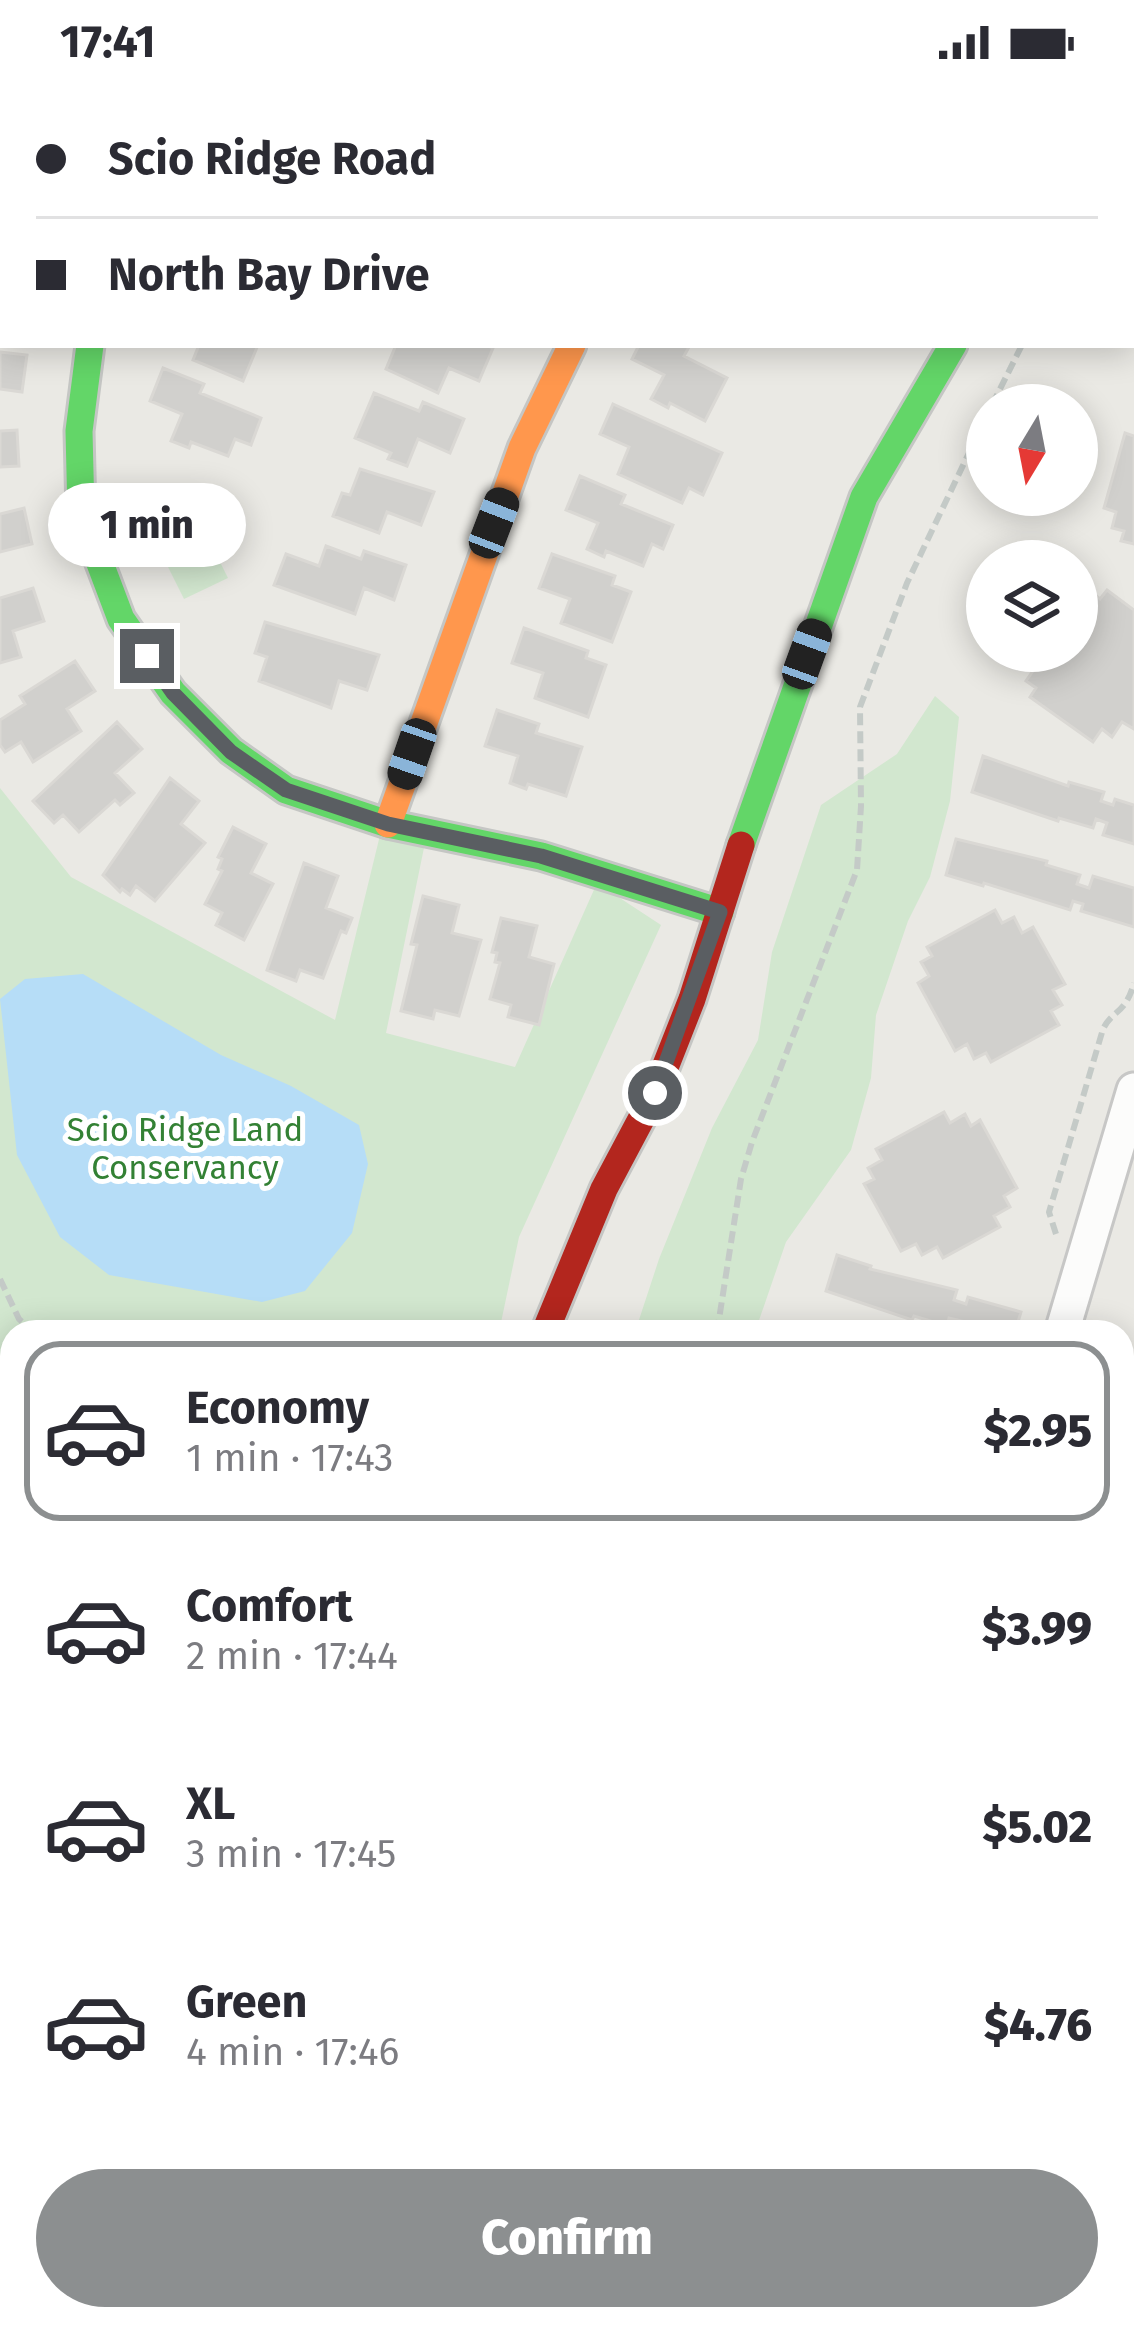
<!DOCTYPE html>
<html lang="en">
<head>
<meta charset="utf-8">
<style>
  :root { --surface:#fff; --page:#f2f2f3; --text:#2b2b33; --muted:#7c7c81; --line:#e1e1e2; --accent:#8c8f90 }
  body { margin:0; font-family:"Fira Sans",sans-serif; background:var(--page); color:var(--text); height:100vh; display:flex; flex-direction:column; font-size:45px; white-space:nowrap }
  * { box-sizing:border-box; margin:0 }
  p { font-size:39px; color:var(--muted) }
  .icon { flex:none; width:66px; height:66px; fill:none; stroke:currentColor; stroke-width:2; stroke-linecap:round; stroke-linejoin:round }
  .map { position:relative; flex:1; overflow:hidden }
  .panel { position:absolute; left:0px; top:1236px; width:1134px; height:1011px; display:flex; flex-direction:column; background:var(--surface); border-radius:36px 36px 0 0; box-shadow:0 6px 30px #0003 }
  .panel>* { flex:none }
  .banner { position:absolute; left:0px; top:0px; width:1134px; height:264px; box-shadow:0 6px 30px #0003; display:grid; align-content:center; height:264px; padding:0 36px; background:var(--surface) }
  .needle { width:78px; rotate:190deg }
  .controls { position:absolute; left:966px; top:300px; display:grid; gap:24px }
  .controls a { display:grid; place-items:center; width:132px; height:132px; border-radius:50%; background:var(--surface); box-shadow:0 6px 30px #0003; font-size:60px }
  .end { position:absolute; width:54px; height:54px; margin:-27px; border:15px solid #5a5e62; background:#fff; box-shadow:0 0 0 6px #fff }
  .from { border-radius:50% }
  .bubble { position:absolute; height:84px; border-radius:42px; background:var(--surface); box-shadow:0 6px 30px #0003; font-size:39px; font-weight:800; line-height:84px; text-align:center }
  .car { position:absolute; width:36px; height:72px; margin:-36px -18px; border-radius:15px; box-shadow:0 0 9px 3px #0007; background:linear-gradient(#222 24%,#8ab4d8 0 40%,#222 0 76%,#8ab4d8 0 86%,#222 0) }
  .banner b { display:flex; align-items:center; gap:42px; height:114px; font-size:45px }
  .banner b+b { border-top:3px solid var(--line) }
  .banner i { width:30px; height:30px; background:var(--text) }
  ul { padding:21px 0 0; list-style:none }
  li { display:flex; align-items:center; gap:36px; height:180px; margin:0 24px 18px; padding:0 12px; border:6px solid transparent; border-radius:36px }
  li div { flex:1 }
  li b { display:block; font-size:45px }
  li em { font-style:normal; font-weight:800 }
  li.selected { border-color:var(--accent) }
  li>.icon { width:108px; height:108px; stroke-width:1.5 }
  .cta { display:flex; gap:24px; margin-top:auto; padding:24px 36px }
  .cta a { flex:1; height:138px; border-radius:72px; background:var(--accent); color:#fff; font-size:48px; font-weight:800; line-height:138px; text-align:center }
  .status { display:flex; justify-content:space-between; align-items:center; height:84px; padding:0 60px; background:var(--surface); direction:ltr }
  .status svg { height:33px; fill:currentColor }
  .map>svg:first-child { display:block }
  .green { fill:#d2e7cf }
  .water { fill:#b6ddf7 }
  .building { fill:#d1d0cd; stroke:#dad8d4; stroke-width:3 }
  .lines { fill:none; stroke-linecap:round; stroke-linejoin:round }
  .street-casing { stroke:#c7c7c6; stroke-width:39 }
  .fast-casing { stroke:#c5c6c4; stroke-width:33 }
  .slow-casing { stroke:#c5c6c4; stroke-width:33 }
  .jam-casing { stroke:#c5c6c4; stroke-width:33 }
  .path { stroke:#c4cac7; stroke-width:6; stroke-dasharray:12 6; stroke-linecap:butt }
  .street { stroke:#fcfcfb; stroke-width:33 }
  .fast { stroke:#63d668; stroke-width:27 }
  .slow { stroke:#ff974d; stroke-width:27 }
  .jam { stroke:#b3261e; stroke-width:27 }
  .route { stroke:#5a5e62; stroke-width:15 }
  .labels { text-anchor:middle; stroke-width:10; stroke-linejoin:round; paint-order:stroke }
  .park-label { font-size:33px; fill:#338134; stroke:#fff }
</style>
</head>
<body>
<div class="status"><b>17:41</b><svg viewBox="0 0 49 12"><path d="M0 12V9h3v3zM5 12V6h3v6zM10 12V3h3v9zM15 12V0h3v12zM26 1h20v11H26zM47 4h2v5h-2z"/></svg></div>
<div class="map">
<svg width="1134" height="2245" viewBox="0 0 1134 2245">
  <rect width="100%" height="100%" fill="#eae9e4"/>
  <path class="green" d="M 195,428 L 228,494 L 184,515 L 151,449 Z
    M 935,612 L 959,633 L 950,717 L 930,793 L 908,837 L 876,931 L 871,994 L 851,1066 L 786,1158 L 755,1248 L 635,1248 L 659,1175 L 712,1044 L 758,956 L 772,868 L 821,721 L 897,670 Z
    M 0,704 L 71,793 L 335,936 L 382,743 L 426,754 L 386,949 L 515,983 L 597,799 L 661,841 L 519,1153 L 499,1248 L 12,1248 L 12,1303 L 0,1301 Z
    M 1134,1276 L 1134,1949 L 1122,1945 L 1122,1318 Z"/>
  <path class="water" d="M 83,890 L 221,971 L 291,1002 L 359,1041 L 368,1080 L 352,1149 L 305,1207 L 262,1218 L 109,1191 L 60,1153 L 17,1071 L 0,915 L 25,895 Z"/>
  <path class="building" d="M 199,261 L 258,261 L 243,297 L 193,276 Z
    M 396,261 L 486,261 L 493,264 L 479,297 L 449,284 L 438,309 L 386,285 Z
    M 639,261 L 686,261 L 689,263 L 684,272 L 727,294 L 705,337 L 670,319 L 668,324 L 651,315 L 664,291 L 632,275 Z
    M 0,268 L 27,271 L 22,308 L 0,305 Z
    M 163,284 L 204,300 L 200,309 L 261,334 L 251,361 L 235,355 L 228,372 L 191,358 L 189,364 L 171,357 L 182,330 L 150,317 Z
    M 374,309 L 419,327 L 423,318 L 464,335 L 450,369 L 418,355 L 407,382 L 388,375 L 391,369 L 355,354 Z
    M 613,320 L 722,369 L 703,411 L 689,404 L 682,419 L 618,390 L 629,363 L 600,350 Z
    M 17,346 L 19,382 L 0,383 L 0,347 Z
    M 1125,349 L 1134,352 L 1134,460 L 1121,457 L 1124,447 L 1112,444 L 1116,428 L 1104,424 Z
    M 360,385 L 434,408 L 421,441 L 387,428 L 379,449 L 333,432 L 342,409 L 350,411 Z
    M 580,392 L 625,411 L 621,420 L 673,441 L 663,465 L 652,460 L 643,482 L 606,467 L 604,473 L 587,465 L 598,439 L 566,426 Z
    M 24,424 L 32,460 L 0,468 L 0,430 Z
    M 326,462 L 361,475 L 364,467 L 406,481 L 394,516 L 364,504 L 355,530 L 274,501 L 286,470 L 319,482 Z
    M 552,470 L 615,492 L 612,501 L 631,508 L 612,558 L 561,539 L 570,515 L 539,504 Z
    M 33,504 L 44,537 L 13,547 L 21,573 L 0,579 L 0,514 Z
    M 1107,506 L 1134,526 L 1134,645 L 1122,638 L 1112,653 L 1102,645 L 1093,658 L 1030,613 L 1036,604 L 1026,597 L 1035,584 L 1025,576 L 1032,567 L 1077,567 L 1077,518 L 1081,520 L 1090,507 L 1100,515 Z
    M 265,538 L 379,571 L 367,606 L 339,597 L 331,624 L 259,597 L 267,573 L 255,569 Z
    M 524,544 L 588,567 L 586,574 L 606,581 L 588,633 L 535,614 L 543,589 L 512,579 Z
    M 75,577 L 95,607 L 67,625 L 81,647 L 33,678 L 21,658 L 5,668 L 0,661 L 0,636 L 25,620 L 20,612 Z
    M 497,626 L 539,640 L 536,649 L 582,663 L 566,712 L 528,700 L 526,705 L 510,699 L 518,672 L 485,662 Z
    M 117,638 L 142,665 L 115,689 L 134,709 L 120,721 L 115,716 L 79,748 L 63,731 L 54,739 L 33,717 Z
    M 983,672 L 1068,702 L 1069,698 L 1104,708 L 1101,717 L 1113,721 L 1115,715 L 1134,721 L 1134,760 L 1103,751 L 1107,739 L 1096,735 L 1093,744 L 1059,734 L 1058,737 L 972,708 Z
    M 170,694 L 199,717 L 181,740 L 205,759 L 155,817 L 136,802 L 130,811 L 122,805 L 120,808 L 103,791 Z
    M 233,743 L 266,760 L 251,789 L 273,800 L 244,856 L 216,841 L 222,829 L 205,820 L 222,787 L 218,785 L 222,775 L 218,773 Z
    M 956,755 L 1047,777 L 1046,781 L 1080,791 L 1077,800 L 1089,804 L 1093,792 L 1134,804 L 1134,843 L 1081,827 L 1083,820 L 1073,817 L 1070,826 L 984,799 L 983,802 L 946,791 Z
    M 304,779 L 338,792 L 326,824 L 352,834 L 346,849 L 341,847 L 323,894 L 300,886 L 296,897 L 267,886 Z
    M 423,812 L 459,821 L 452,849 L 481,856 L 459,932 L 435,926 L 433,935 L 401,927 L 417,861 L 411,860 Z
    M 995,826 L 1002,839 L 1014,833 L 1022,849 L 1033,843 L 1065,900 L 1053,906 L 1062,921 L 1051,927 L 1059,941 L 991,978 L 986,969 L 974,975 L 967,960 L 955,967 L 918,899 L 929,892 L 921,878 L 932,872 L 927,863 Z
    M 501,834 L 537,842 L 529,873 L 554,880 L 539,941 L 508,933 L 511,921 L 490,915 L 500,879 L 495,878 L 497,869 L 492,868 Z
    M 944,1028 L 950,1039 L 965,1030 L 971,1042 L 980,1036 L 1017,1104 L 1004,1112 L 1010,1123 L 994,1132 L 1000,1143 L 943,1174 L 937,1163 L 922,1171 L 916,1160 L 901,1167 L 864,1100 L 874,1095 L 868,1084 L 882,1076 L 876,1065 Z
    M 837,1171 L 871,1182 L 870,1185 L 957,1206 L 954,1216 L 966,1220 L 968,1213 L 1021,1228 L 1015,1248 L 959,1248 L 962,1237 L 949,1234 L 947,1242 L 914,1232 L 912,1236 L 826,1207 Z
    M 12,1775 L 12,1918 L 4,1932 L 0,1930 L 0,1797 Z
    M 72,2235 L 138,2235 L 136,2240 L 129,2236 L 124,2245 L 91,2245 Z
    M 771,2235 L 810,2235 L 807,2245 L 769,2245 Z"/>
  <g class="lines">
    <defs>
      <path id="street" d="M 205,3 L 207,0
        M 713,3 L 714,0
        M 1062,1248 L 1134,1006
        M 0,1401 L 12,1402
        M 12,1425 L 6,1441 L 4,1608 L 12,1618
        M 0,1667 L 12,1654
        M 238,2245 L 245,2235"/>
      <path id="fast" d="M 1131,4 L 1134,0
        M 90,261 L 79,347 L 81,429 L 121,535 L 173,609 L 231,667 L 286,706 L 388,740 L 541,772 L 720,828
        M 741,761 L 864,413 L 953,261"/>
      <path id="slow" d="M 388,740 L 522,364 L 572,261
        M 456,2245 L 459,2235"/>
      <path id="jam" d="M 545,1248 L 604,1105 L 655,1009 L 692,915 L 741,761"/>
    </defs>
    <use href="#street" class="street-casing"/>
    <use href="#fast" class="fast-casing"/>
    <use href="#slow" class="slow-casing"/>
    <use href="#jam" class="jam-casing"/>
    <path class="path" d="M 954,0 L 956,3
      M 165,3 L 167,0
      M 247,3 L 248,0
      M 663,3 L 665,0
      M 1131,94 L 1134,90
      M 992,321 L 1022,261
      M 1056,1150 L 1049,1128 L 1103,945 C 1113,925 1125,931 1134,899
      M 0,1195 L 19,1235 L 34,1248
      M 717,1248 L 741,1095 L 752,1058 L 857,786 L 861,722 L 860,623 L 907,499 L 987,331
      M 0,1740 L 12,1725
      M 0,1991 L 4,1994 L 0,2001
      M 152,2235 L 164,2245
      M 17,2245 L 18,2235
      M 175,2245 L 186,2235
      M 509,2245 L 511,2235
      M 690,2245 L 692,2235"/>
    <use href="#street" class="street"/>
    <use href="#fast" class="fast"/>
    <use href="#slow" class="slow"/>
    <use href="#jam" class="jam"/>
  </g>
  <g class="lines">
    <path class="route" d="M 147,572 L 173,609 L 231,668 L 286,706 L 388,740 L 541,772 L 720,828 L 655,1009"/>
  </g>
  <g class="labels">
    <g class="park-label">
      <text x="185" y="1057">Scio Ridge Land<tspan x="185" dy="38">Conservancy</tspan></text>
    </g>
  </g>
</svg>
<div class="controls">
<a><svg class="needle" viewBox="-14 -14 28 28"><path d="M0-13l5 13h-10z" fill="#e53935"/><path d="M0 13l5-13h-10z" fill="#7c7c81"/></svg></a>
<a><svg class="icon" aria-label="layers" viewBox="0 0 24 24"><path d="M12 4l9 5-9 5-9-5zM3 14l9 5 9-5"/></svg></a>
</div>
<i class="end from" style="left:655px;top:1009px"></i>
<i class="end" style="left:147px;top:572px"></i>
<div class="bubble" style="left:48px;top:399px;width:198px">1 min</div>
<i class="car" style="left:494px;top:439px;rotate:21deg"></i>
<i class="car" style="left:807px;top:570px;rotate:20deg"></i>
<i class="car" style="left:412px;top:670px;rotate:199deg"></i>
<div class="banner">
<b><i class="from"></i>Scio Ridge Road</b>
<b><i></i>North Bay Drive</b>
</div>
<section class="panel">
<ul>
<li class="selected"><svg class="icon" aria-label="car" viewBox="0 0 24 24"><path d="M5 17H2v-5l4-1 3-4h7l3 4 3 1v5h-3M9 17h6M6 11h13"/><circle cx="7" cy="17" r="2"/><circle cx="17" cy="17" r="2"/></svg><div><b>Economy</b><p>1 min · 17:43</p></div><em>$2.95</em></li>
<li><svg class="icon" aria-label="car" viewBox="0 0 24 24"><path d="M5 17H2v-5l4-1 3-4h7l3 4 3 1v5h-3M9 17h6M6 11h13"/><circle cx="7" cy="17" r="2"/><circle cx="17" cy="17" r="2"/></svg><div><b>Comfort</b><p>2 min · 17:44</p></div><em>$3.99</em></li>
<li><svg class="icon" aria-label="car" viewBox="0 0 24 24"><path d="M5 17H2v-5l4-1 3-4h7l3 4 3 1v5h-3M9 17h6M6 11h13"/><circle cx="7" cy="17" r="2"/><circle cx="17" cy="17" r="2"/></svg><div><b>XL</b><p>3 min · 17:45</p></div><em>$5.02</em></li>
<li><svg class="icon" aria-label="car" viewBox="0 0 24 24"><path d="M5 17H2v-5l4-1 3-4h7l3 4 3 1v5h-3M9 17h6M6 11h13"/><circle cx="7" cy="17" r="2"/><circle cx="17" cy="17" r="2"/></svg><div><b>Green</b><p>4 min · 17:46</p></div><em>$4.76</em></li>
</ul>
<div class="cta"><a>Confirm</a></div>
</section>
</div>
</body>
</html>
